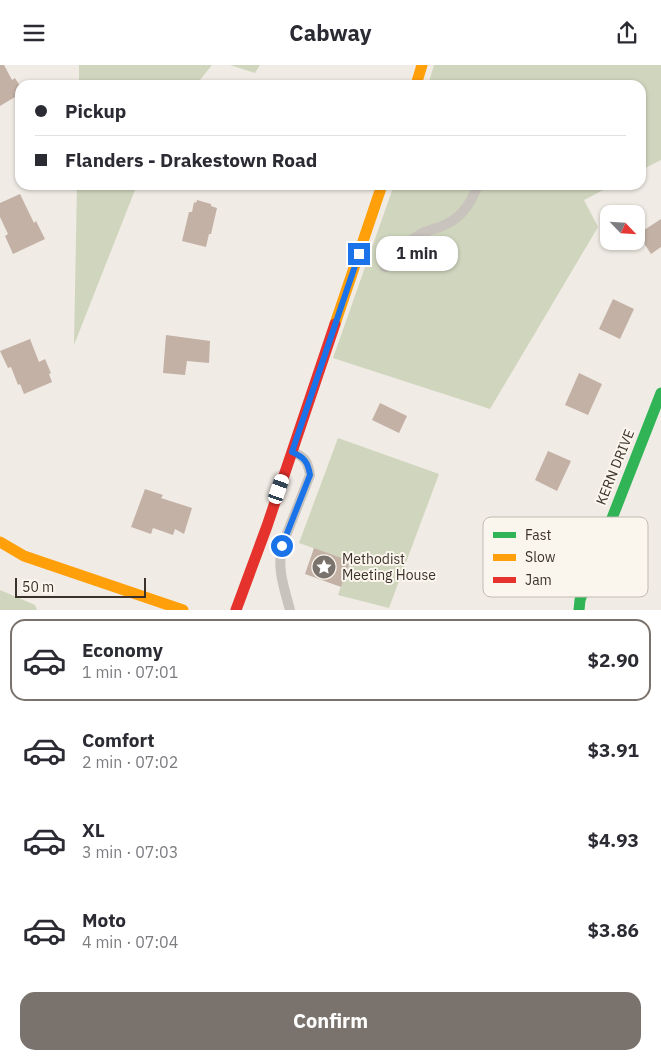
<!DOCTYPE html>
<html lang="en">
<head>
<meta charset="utf-8">
<style>
  :root { --surface:#fff; --page:#f2f2f3; --text:#2b2b33; --muted:#7c7c81; --line:#e1e1e2; --accent:#7a726c }
  body { margin:0; font-family:"IBM Plex Sans",sans-serif; background:var(--page); color:var(--text); height:100vh; display:flex; flex-direction:column; font-size:19px; white-space:nowrap }
  * { box-sizing:border-box; margin:0 }
  p { font-size:16px; color:var(--muted) }
  .icon { flex:none; width:28px; height:28px; fill:none; stroke:currentColor; stroke-width:2; stroke-linecap:round; stroke-linejoin:round }
  .map { position:relative; height:545px; overflow:hidden }
  .side { display:flex; flex-direction:column; background:var(--surface); flex:1 }
  .side>* { flex:none }
  .hud { position:absolute; left:15px; top:15px; width:631px; height:110px; border-radius:15px; box-shadow:0 1px 4px #0004; display:grid; align-content:center; height:110px; padding:0 20px; background:var(--surface) }
  .needle { width:32px; rotate:115deg }
  .buttons { position:absolute; left:600px; top:140px; display:grid; gap:10px }
  .buttons a { display:grid; place-items:center; width:45px; height:45px; border-radius:10px; background:var(--surface); box-shadow:0 1px 4px #0004; font-size:25px }
  .scale { position:absolute; left:15px; bottom:12px; width:131px; box-sizing:border-box; padding-left:5px; border:2px solid #3b312b; border-top:0; font-size:14px; line-height:18px; white-space:nowrap; color:#3b312b; -webkit-text-stroke:4px #fbf6ed; paint-order:stroke }
  .end { position:absolute; width:22px; height:22px; margin:-11px; border:6px solid #1a73e8; background:#fff; box-shadow:0 0 0 2px #fff }
  .from { border-radius:50% }
  .bubble { position:absolute; height:35px; border-radius:15px; background:var(--surface); box-shadow:0 1px 4px #0004; font-size:16px; font-weight:700; line-height:35px; text-align:center }
  .car { position:absolute; width:15px; height:30px; margin:-15px -8px; border-radius:6px; box-shadow:0 0 4px 1px #0007; background:linear-gradient(#fff 24%,#345 0 40%,#fff 0 76%,#345 0 86%,#fff 0) }
  .hud b { display:flex; align-items:center; gap:18px; height:48px; font-size:19px }
  .hud b+b { border-top:1px solid var(--line) }
  .hud i { width:12px; height:12px; background:var(--text) }
  ul { padding:9px 0 0; list-style:none }
  li { display:flex; align-items:center; gap:15px; height:82px; margin:0 10px 8px; padding:0 10px; border:2px solid transparent; border-radius:15px }
  li div { flex:1 }
  li b { display:block; font-size:19px }
  li em { font-style:normal; font-weight:700 }
  li.current { border-color:var(--accent) }
  li>.icon { width:45px; height:45px; stroke-width:1.5 }
  .button { display:flex; gap:10px; margin-top:auto; padding:10px 20px }
  .button a { flex:1; height:58px; border-radius:15px; background:var(--accent); color:#fff; font-size:20px; font-weight:700; line-height:58px; text-align:center }
  header { display:flex; justify-content:space-between; align-items:center; height:65px; padding:0 20px; background:var(--surface); font-size:22px; font-weight:700 }
  .map>svg:first-child { display:block }
  .green { fill:#d0d6be }
  .building { fill:#c4b1a6 }
  .lines { fill:none; stroke-linecap:round; stroke-linejoin:round }
  .lane { stroke:#c9c3bd; stroke-width:10 }
  .fast { stroke:#30b455; stroke-width:11 }
  .slow { stroke:#ff9f0a; stroke-width:11 }
  .jam { stroke:#e5322d; stroke-width:11 }
  .route { stroke:#1a73e8; stroke-width:6 }
  .labels { text-anchor:middle; stroke-width:4; stroke-linejoin:round; paint-order:stroke }
  .street-label { font-size:14px; fill:#3b312b; stroke:#fbf6ed }
  .poi-label { font-size:14px; fill:#3b312b; stroke:#fbf6ed; text-anchor:start }
  .key { fill:#fbf6ed; stroke:#c1bbb3; stroke-width:1 }
  .key-label { font-size:14px; fill:#3b312b }
</style>
</head>
<body>
<header><svg class="icon" aria-label="menu" viewBox="0 0 24 24"><path d="M4 6h16M4 12h16M4 18h16"/></svg>Cabway<svg class="icon" aria-label="share" viewBox="0 0 24 24"><path d="M12 15V3M7 8l5-5 5 5M5 13v7h14v-7"/></svg></header>
<div class="map">
<svg width="661" height="545" viewBox="0 0 661 545">
  <rect width="100%" height="100%" fill="#f0ebe4"/>
  <path class="green" d="M 79,0 L 212,0 L 196,20 L 79,20 Z
    M 230,0 L 260,0 L 255,8 Z
    M 434,0 L 661,0 L 661,95 L 641,105 L 641,20 L 428,20 Z
    M 77,120 L 137,120 L 74,280 Z
    M 394,120 L 613,120 L 584,135 L 598,162 L 490,344 L 333,293 Z
    M 338,373 L 439,409 L 389,543 L 338,530 L 350,496 L 299,478 Z
    M 0,525 L 35,540 L 37,545 L 0,545 Z"/>
  <path class="building" d="M 0,0 L 4,0 L 12,15 L 15,13 L 20,21 L 20,29 L 0,41 Z
    M 20,129 L 34,158 L 36,156 L 45,174 L 13,189 L 5,171 L 8,169 L 0,152 L 0,138 Z
    M 197,135 L 211,139 L 211,141 L 217,143 L 211,169 L 209,169 L 206,182 L 182,176 L 189,147 L 192,147 L 194,137 L 196,138 Z
    M 661,154 L 661,182 L 651,189 L 638,169 Z
    M 613,234 L 634,244 L 620,274 L 599,264 Z
    M 166,270 L 210,276 L 209,298 L 187,296 L 185,310 L 163,308 Z
    M 30,274 L 39,297 L 45,294 L 51,308 L 49,309 L 52,317 L 24,329 L 20,319 L 18,320 L 11,302 L 8,303 L 0,286 Z
    M 579,308 L 602,319 L 588,350 L 565,340 Z
    M 380,338 L 407,351 L 399,368 L 372,355 Z
    M 548,386 L 571,396 L 557,426 L 535,415 Z
    M 145,424 L 163,430 L 161,433 L 192,443 L 184,469 L 175,464 L 173,470 L 153,463 L 151,469 L 131,462 Z
    M 314,483 L 350,496 L 341,522 L 305,509 Z"/>
  <g class="lines">
    <path class="lane" d="M 385,202 C 395,190 405,178 419,170 C 425,166 433,164 440,162 C 461,154 470,140 478,120
      M 290,545 C 284,522 277,505 282,481 L 310,410 C 308,397 305,392 293,387"/>
    <path class="fast" d="M 579,545 L 580,535 L 661,328"/>
    <path class="slow" d="M 416,20 L 422,0
      M 335,259 L 382,120
      M 0,477 L 24,491 L 183,545"/>
    <path class="jam" d="M 236,545 L 267,461 L 335,259"/>
  </g>
  <g class="lines">
    <path class="route" d="M 282,481 L 310,410 C 308,397 304,392 292,387 L 359,189"/>
  </g>
  <defs>
    <symbol id="sight-disc" viewBox="-11 -11 22 22"><circle r="9.5" fill="#7a726c" stroke="#fbf6ed"/><path d="M0-6L1.8-2.2L6-1.7L2.9 1.2L3.7 5.4L0 3.3L-3.7 5.4L-2.9 1.2L-6-1.7L-1.8-2.2Z" fill="#fff"/></symbol>
  </defs>
  <g fill-rule="evenodd">
    <use href="#sight-disc" x="310" y="488" width="28" height="28"/>
  </g>
  <g class="labels">
    <g class="street-label">
      <text transform="translate(615 402) rotate(-68)" y="5">KERN DRIVE</text>
    </g>
    <g class="poi-label">
      <text x="342" y="499">Methodist<tspan x="342" dy="16">Meeting House</tspan></text>
    </g>
  </g>
  <rect x="483" y="452" width="165" height="80" rx="8" class="key"/>
  <rect x="493" y="467" width="23" height="6" fill="#30b455"/>
  <rect x="493" y="489" width="23" height="7" fill="#ff9f0a"/>
  <rect x="493" y="512" width="23" height="6" fill="#e5322d"/>
  <g class="key-label">
    <text x="525" y="475">Fast</text>
    <text x="525" y="497">Slow</text>
    <text x="525" y="520">Jam</text>
  </g>
</svg>
<div class="buttons">
<a><svg class="needle" viewBox="-14 -14 28 28"><path d="M0-13l5 13h-10z" fill="#e53935"/><path d="M0 13l5-13h-10z" fill="#7c7c81"/></svg></a>
</div>
<div class="scale">50 m</div>
<i class="end from" style="left:282px;top:481px"></i>
<i class="end" style="left:359px;top:189px"></i>
<div class="bubble" style="left:376px;top:171px;width:82px">1 min</div>
<i class="car" style="left:279px;top:424px;rotate:19deg"></i>
<div class="hud">
<b><i class="from"></i>Pickup</b>
<b><i></i>Flanders - Drakestown Road</b>
</div>
</div>
<section class="side">
<ul>
<li class="current"><svg class="icon" aria-label="car" viewBox="0 0 24 24"><path d="M5 17H2v-5l4-1 3-4h7l3 4 3 1v5h-3M9 17h6M6 11h13"/><circle cx="7" cy="17" r="2"/><circle cx="17" cy="17" r="2"/></svg><div><b>Economy</b><p>1 min · 07:01</p></div><em>$2.90</em></li>
<li><svg class="icon" aria-label="car" viewBox="0 0 24 24"><path d="M5 17H2v-5l4-1 3-4h7l3 4 3 1v5h-3M9 17h6M6 11h13"/><circle cx="7" cy="17" r="2"/><circle cx="17" cy="17" r="2"/></svg><div><b>Comfort</b><p>2 min · 07:02</p></div><em>$3.91</em></li>
<li><svg class="icon" aria-label="car" viewBox="0 0 24 24"><path d="M5 17H2v-5l4-1 3-4h7l3 4 3 1v5h-3M9 17h6M6 11h13"/><circle cx="7" cy="17" r="2"/><circle cx="17" cy="17" r="2"/></svg><div><b>XL</b><p>3 min · 07:03</p></div><em>$4.93</em></li>
<li><svg class="icon" aria-label="car" viewBox="0 0 24 24"><path d="M5 17H2v-5l4-1 3-4h7l3 4 3 1v5h-3M9 17h6M6 11h13"/><circle cx="7" cy="17" r="2"/><circle cx="17" cy="17" r="2"/></svg><div><b>Moto</b><p>4 min · 07:04</p></div><em>$3.86</em></li>
</ul>
<div class="button"><a>Confirm</a></div>
</section>
</body>
</html>
